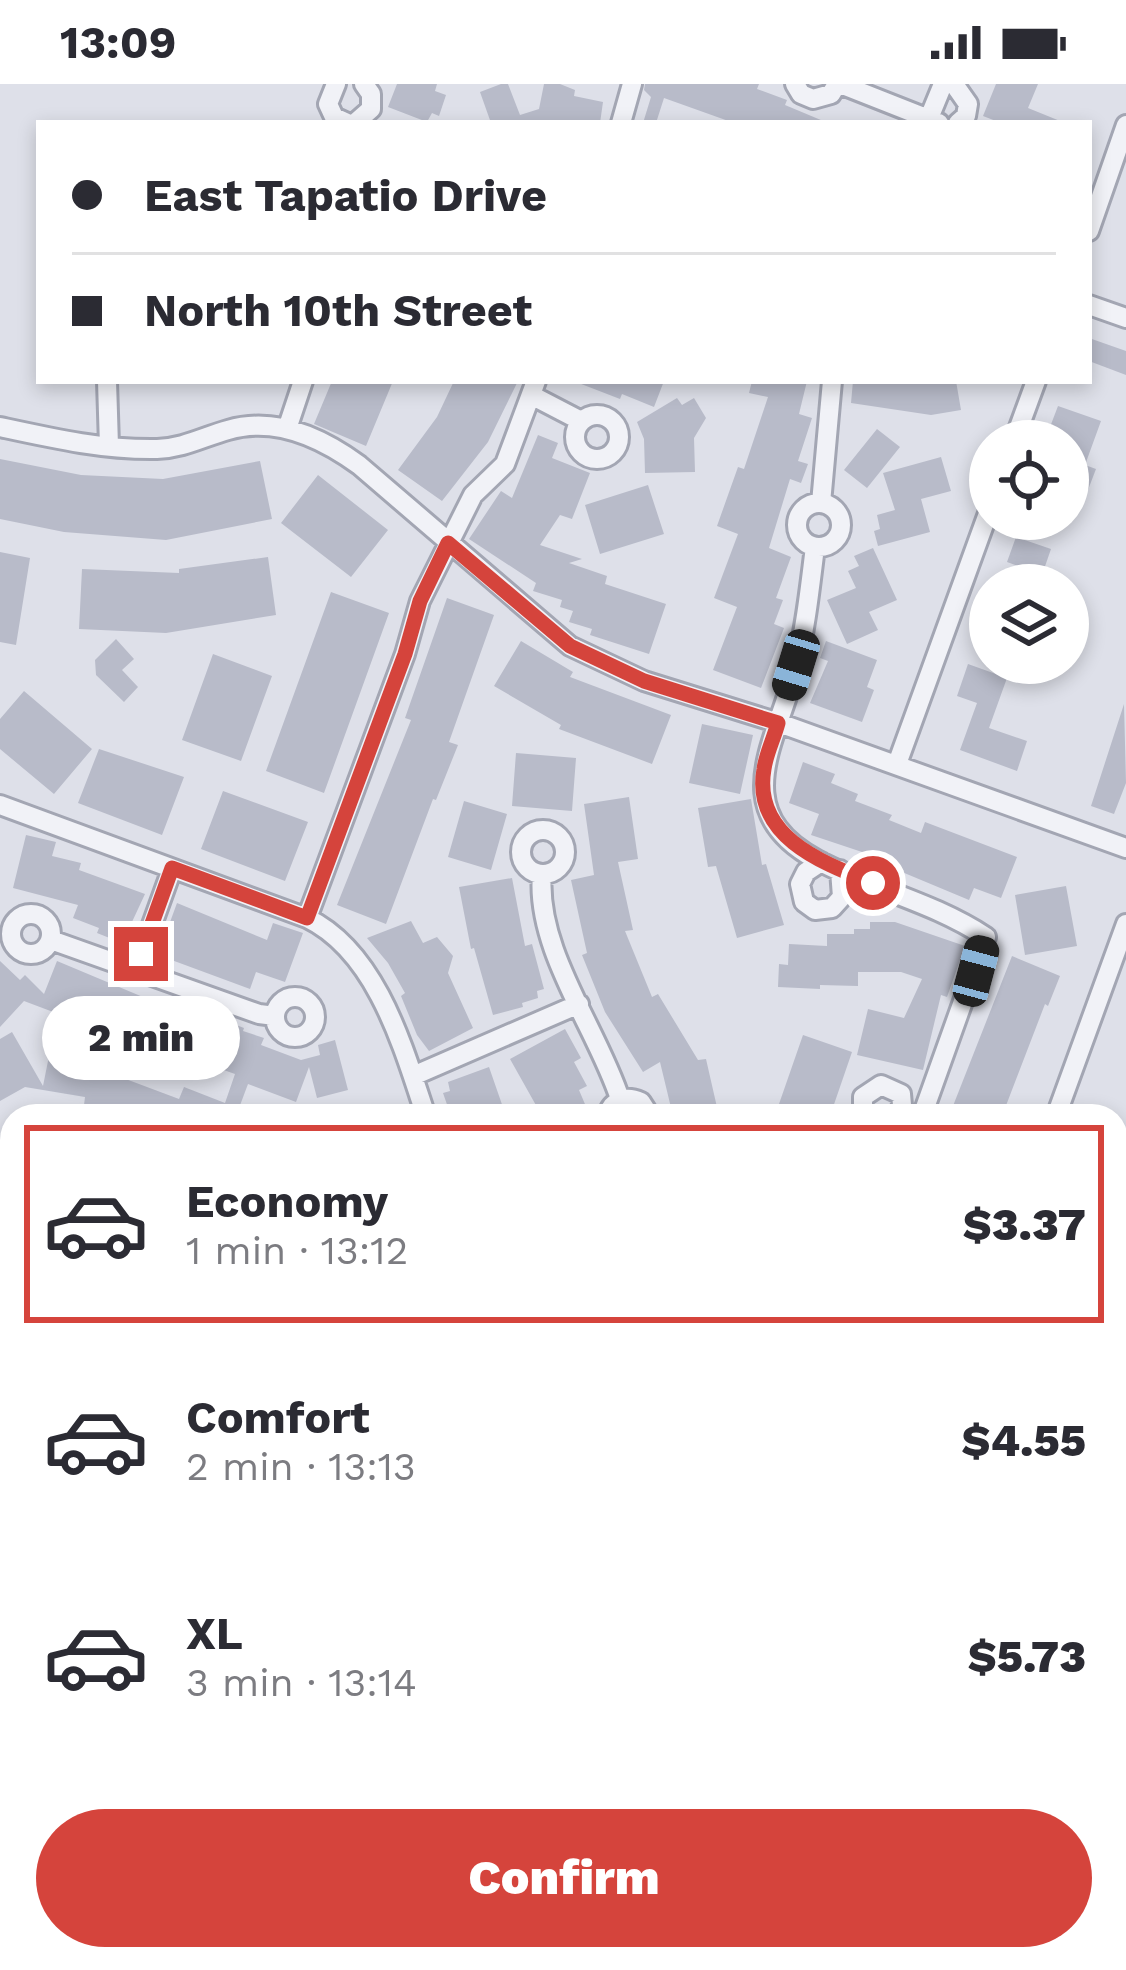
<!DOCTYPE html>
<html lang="en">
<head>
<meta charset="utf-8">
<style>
  :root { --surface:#fff; --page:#f2f2f3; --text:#2b2b33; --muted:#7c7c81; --line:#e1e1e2; --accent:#d5443c }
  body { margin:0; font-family:"Work Sans",sans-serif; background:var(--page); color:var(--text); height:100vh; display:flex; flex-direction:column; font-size:45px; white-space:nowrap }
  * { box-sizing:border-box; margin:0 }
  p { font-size:39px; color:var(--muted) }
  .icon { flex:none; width:66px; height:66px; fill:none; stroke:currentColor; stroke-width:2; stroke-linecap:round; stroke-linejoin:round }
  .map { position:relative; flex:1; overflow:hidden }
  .sheet { position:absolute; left:0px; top:1020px; width:1128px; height:867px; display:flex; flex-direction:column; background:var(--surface); border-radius:36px 36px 0 0; box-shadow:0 6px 18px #0003 }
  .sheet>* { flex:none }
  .banner { position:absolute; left:36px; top:36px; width:1056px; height:264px; border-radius:0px; box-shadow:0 6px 18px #0003; display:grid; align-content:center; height:264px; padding:0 36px; background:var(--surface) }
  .buttons { position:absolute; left:969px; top:336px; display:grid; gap:24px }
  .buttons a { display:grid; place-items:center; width:120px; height:120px; border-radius:50%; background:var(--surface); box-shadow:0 6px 18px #0003; font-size:60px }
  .end { position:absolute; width:54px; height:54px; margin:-27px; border:15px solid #d5443c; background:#fff; box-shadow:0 0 0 6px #fff }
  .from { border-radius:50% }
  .bubble { position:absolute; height:84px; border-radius:42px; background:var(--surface); box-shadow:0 6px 18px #0003; font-size:39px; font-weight:800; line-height:84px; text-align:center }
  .car { position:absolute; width:36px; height:72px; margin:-36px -18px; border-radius:15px; box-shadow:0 0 9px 3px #0007; background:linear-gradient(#222 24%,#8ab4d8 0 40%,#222 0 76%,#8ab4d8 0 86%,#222 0) }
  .banner b { display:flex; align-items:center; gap:42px; height:114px; font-size:45px }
  .banner b+b { border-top:3px solid var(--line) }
  .banner i { width:30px; height:30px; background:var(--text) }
  ul { padding:21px 0 0; list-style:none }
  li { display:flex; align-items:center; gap:36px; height:198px; margin:0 24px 18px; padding:0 12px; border:6px solid transparent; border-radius:0px }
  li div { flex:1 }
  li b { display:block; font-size:45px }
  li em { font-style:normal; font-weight:800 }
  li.selected { border-color:var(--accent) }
  li>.icon { width:108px; height:108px; stroke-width:1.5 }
  .button { display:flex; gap:24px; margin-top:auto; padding:24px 36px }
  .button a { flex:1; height:138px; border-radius:72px; background:var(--accent); color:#fff; font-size:48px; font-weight:800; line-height:138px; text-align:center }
  .status { display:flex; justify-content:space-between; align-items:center; height:84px; padding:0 60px; background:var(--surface); direction:ltr }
  .status svg { height:33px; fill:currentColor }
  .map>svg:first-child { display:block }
  .green { fill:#c0d3bf }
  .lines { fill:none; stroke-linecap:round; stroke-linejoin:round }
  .stream { stroke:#97a6cb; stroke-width:4.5 }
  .building { fill:#b8bbc9 }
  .minor-casing { stroke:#a3a6b3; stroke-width:24 }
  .minor { stroke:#f1f2f7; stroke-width:18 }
  .route { stroke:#d5443c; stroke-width:15 }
</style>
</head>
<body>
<div class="status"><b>13:09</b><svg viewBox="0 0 49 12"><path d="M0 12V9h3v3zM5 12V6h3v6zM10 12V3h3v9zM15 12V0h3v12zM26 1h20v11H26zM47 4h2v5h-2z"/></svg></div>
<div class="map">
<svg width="1126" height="1886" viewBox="0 0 1126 1886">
  <rect width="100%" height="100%" fill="#dee0e9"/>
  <path class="green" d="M 9,1638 L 12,1639 L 12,1801 L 0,1796 L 0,1669 Z"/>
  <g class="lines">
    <path class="stream" d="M 0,1739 L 12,1697
      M 0,1755 L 12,1773
      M 78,1875 L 78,1886
      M 420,1886 L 433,1875"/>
  </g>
  <path class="building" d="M 397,0 L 437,0 L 435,7 L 446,11 L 439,32 L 432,29 L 427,38 L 388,23 Z
    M 501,0 L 508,0 L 520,31 L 539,25 L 544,0 L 560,0 L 575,6 L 574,12 L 603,18 L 600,39 L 491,39 L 480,8 Z
    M 645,0 L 759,0 L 757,5 L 787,16 L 785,21 L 828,39 L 734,39 L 664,14 L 656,39 L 643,39 L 651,13 L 644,6 Z
    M 996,0 L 1038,0 L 1028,24 L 1065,39 L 1001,39 L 983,32 Z
    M 1089,254 L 1126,267 L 1126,291 L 1089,277 Z
    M 332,297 L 393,297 L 366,362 L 314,340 Z
    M 454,297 L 518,297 L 488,358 L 442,417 L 398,386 L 437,333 Z
    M 593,297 L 664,297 L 654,323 L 622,310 L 620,315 L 576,298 Z
    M 752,297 L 807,297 L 799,330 L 812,334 L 798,377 L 808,380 L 801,399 L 790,395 L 769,464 L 791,473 L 776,514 L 783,516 L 774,540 L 784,544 L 761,604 L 713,586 L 737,523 L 714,514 L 738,450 L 717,442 L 738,383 L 744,385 L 768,313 L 749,309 Z
    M 853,297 L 956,297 L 961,326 L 931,331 L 851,319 Z
    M 677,314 L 682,321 L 694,314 L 706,334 L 694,354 L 695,388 L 645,389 L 644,355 L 637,338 Z
    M 1058,322 L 1101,337 L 1085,381 L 1096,385 L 1083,419 L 1068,414 L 1068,357 L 1056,357 L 1060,346 L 1050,343 Z
    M 877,345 L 900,363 L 867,404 L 844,386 Z
    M 538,351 L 558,359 L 552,374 L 590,389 L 572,435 L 560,431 L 540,461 L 582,475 L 569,479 L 607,492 L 605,500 L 666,520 L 649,570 L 590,551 L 592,545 L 569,538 L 573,527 L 560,523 L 562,516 L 533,507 L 536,499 L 469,455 L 501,407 L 512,414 Z
    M 941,373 L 951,407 L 921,415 L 930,448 L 878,462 L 874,447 L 880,445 L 877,431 L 895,426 L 883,389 Z
    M 0,375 L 81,391 L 163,395 L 260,377 L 272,435 L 166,456 L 64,448 L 0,435 Z
    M 318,391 L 388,446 L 351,493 L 281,439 Z
    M 648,401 L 664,450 L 600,470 L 585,421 Z
    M 1016,453 L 1051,465 L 1042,491 L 1007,478 Z
    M 873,464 L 897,516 L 869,528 L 878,546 L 847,560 L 827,516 L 856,504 L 848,487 L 859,482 L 854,472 Z
    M 0,468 L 30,474 L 16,561 L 0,558 Z
    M 268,473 L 276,531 L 166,549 L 79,545 L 82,485 L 179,489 L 179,485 Z
    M 331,508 L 389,529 L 324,709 L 266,687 Z
    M 447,514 L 494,531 L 449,658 L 458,661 L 436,716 L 433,715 L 386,840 L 337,821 L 411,636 L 405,634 Z
    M 116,555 L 134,575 L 122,586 L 138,603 L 124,618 L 96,591 L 95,576 Z
    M 521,557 L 573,588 L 570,593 L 671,631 L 652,680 L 559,645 L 561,641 L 494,602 Z
    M 826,557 L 877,576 L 867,603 L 874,606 L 862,638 L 810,619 L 828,577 L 820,574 Z
    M 213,570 L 272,592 L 241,677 L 182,656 Z
    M 968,580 L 1007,594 L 989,644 L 1027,657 L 1017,687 L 960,666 L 977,619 L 957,612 Z
    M 24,607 L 92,665 L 54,710 L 0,665 L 0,635 Z
    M 1124,620 L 1126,699 L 1114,730 L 1091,722 Z
    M 702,640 L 753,651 L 740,710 L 689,699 Z
    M 99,665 L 184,693 L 162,751 L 78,719 Z
    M 516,669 L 576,674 L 572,727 L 512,722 Z
    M 803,678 L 835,690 L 831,699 L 858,710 L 855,717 L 892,731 L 889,736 L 921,749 L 925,738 L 1017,773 L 1001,814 L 974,804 L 969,816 L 878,778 L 880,774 L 811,751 L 819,730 L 789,719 Z
    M 223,707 L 308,738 L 285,797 L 201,765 Z
    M 629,713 L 638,775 L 618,778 L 633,846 L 625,847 L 652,913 L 658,910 L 698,976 L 706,975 L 719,1032 L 673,1032 L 660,978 L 643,988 L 605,928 L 582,871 L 587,869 L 571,796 L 594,791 L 584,720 Z
    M 751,715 L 762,781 L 766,780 L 784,841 L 737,854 L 716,782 L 708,783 L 698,724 Z
    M 464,717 L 507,730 L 491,786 L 448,773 Z
    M 26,751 L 56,758 L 52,772 L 81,779 L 79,786 L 145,810 L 125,853 L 119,851 L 117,857 L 97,849 L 99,844 L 73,834 L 78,821 L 13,804 Z
    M 512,794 L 525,862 L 532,860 L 544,905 L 537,907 L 538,914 L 522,919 L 523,923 L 493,931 L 474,864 L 471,865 L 459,803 Z
    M 1066,802 L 1077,862 L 1025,871 L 1015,811 Z
    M 177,819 L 267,856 L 273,839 L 303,849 L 285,898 L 256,888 L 250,905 L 158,871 Z
    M 411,837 L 423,859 L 437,853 L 453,872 L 448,889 L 473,944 L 429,967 L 417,951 L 401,912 L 405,909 L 388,879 L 367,854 Z
    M 870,838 L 895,838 L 965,862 L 947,913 L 941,911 L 923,986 L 857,971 L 868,925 L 904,934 L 922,895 L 901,888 L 858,888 L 858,902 L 820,901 L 820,905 L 778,903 L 779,880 L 788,881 L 789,860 L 827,862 L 827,850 L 854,850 L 854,845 L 870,845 Z
    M 1012,872 L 1060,892 L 1048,922 L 1045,920 L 1002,1032 L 965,1032 L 951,1027 Z
    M 0,877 L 20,896 L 25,891 L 44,910 L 57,877 L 162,921 L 164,913 L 244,944 L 243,947 L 264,954 L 261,961 L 301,976 L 320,971 L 318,961 L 335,956 L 348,1006 L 317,1014 L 309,983 L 296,1018 L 248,1000 L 239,1024 L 256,1032 L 103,1032 L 106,1025 L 84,1021 L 85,1013 L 25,1003 L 0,1017 L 0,955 L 12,948 L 43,1002 L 51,962 L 110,974 L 107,988 L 179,1015 L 184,1003 L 225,1019 L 235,990 L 164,965 L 162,969 L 24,917 L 0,943 Z
    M 565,945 L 581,974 L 574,978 L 587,1002 L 579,1006 L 590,1032 L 542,1032 L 510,975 Z
    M 803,951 L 852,968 L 830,1032 L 812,1032 L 779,1020 Z
    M 489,983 L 506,1032 L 451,1032 L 443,1009 L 450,1007 L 448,998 Z"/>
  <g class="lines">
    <defs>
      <path id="minor" d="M 336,0 L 328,20 L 334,33 L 347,39
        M 795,0 L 801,10 L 813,15 L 831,10 L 837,0
        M 840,0 L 939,39
        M 954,0 L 968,20 L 966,32 L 958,39
        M 355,39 L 371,25 L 371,10 L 364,0
        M 621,39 L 632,0
        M 927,39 L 943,0
        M 1089,147 L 1126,41
        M 1089,221 L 1126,234
        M 107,297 L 109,362
        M 531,311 L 581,337
        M575 353a22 22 0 1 1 44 0a22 22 0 1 1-44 0Z
        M 0,343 C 51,354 104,366 157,365 C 184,364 203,353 228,346 C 275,332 322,354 359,381 L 570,562 L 644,597 L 779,639 L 1126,764
        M 287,345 L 303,297
        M 1014,357 L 1036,297
        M797 441a22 22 0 1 1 44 0a22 22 0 1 1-44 0Z
        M 821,419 L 832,297
        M 815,463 C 810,502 806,543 796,582 C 778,657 724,726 817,776 C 873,806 931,817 986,853 L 922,1032
        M 897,680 L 990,424
        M 0,721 L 307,834 C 377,868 403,963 426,1032
        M521 768a22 22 0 1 1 44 0a22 22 0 1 1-44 0Z
        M 821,778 L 806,788 L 800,800 L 804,818 L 815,826 L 832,824 L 842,813 L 840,786
        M 542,790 C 535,865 598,946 620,1015
        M11 850a20 20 0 1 1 40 0a20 20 0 1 1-40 0Z
        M 307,834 L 405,570 L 420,517 L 473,411 L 505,380 L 536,297
        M 51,856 L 259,930 L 275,932
        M 136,885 L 172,785
        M275 933a20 20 0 1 1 40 0a20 20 0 1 1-40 0Z
        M 413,992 L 579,920
        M 607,1032 C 612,1016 625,1011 641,1018 L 650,1032
        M 863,1032 L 863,1013 L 881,1001 L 901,1010 L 903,1032
        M 1056,1032 L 1126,840
        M 1116,1107 L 1126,1110
        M 0,1178 L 12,1178
        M 1116,1329 L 1126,1333
        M 0,1615 L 12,1620
        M 1116,1802 L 1126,1806
        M 0,1825 L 12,1830
        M 133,1875 L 162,1886
        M 694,1875 L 720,1886
        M 183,1886 L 188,1875
        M 1041,1886 L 1045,1875"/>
    </defs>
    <use href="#minor" class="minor-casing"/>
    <use href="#minor" class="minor"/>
  </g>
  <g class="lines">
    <path class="route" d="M 141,870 L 172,784 L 307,834 L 405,570 L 420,517 L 448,459 L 570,562 L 644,597 L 778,639 C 774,654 766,670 764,685 C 752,753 823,779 873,799"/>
  </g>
</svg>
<div class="buttons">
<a><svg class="icon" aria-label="locate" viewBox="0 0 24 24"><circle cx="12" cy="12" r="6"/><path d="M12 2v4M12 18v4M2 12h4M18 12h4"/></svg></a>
<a><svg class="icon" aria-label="layers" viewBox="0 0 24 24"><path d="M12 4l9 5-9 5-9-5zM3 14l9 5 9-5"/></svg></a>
</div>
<i class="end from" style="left:873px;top:799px"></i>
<i class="end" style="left:141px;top:870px"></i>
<div class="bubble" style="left:42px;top:912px;width:198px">2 min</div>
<i class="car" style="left:796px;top:581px;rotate:197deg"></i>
<i class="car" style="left:976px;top:887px;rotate:15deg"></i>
<div class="banner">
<b><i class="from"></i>East Tapatio Drive</b>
<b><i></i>North 10th Street</b>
</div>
<section class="sheet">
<ul>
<li class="selected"><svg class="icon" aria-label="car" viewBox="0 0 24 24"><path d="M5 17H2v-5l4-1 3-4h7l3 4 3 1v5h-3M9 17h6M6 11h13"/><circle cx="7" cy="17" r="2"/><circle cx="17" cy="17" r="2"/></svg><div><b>Economy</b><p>1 min · 13:12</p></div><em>$3.37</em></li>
<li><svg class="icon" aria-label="car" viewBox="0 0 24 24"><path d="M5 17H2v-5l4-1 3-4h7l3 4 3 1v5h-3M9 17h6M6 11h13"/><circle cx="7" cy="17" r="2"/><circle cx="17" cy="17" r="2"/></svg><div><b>Comfort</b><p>2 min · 13:13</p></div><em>$4.55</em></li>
<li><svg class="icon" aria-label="car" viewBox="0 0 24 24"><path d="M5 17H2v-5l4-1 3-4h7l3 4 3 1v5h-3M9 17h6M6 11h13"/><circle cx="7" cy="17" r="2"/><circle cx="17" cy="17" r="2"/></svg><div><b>XL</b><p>3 min · 13:14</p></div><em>$5.73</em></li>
</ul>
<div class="button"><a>Confirm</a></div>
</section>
</div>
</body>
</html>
